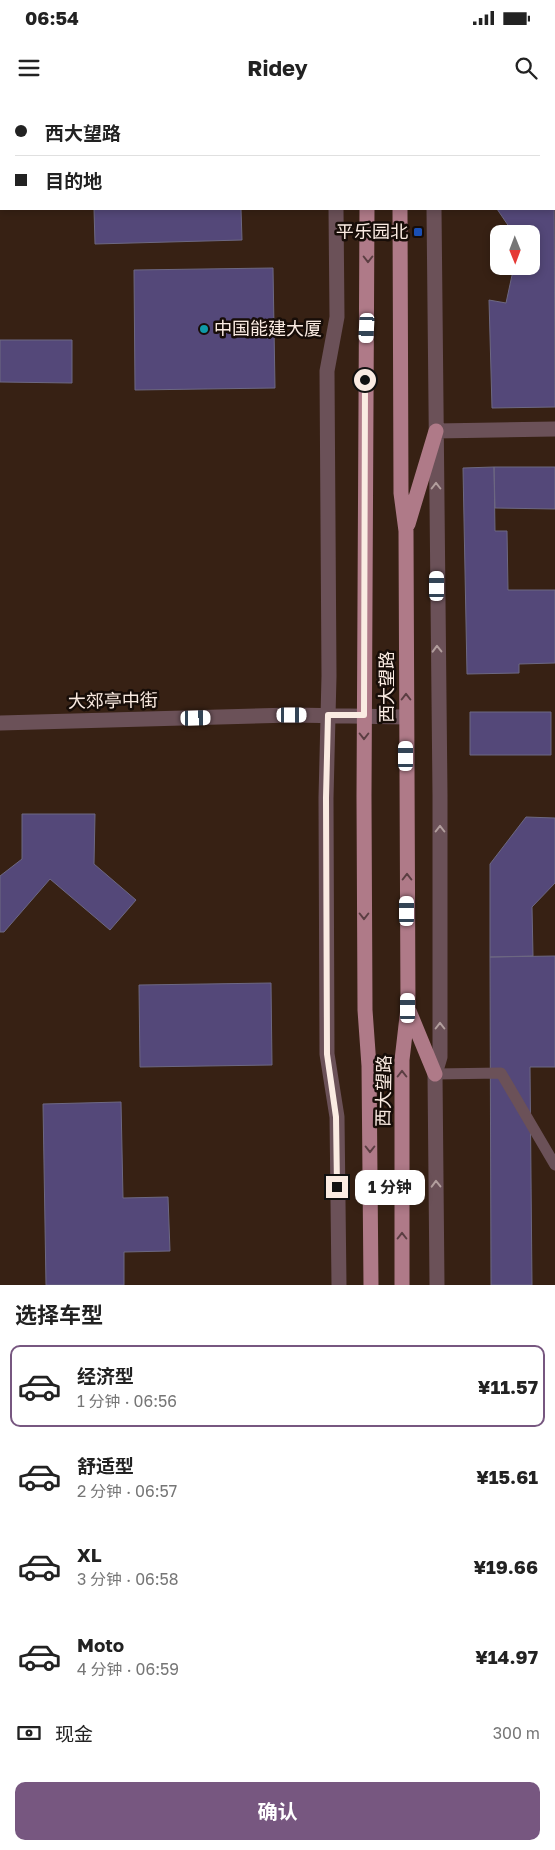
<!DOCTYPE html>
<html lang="zh">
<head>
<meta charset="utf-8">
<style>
  :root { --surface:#fff; --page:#f6f6f6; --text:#222; --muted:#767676; --line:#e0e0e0; --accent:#775780 }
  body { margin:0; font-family:"Golos Text","Noto Sans SC",sans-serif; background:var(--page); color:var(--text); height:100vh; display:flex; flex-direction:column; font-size:19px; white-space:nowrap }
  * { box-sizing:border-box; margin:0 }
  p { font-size:16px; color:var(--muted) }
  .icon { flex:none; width:28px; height:28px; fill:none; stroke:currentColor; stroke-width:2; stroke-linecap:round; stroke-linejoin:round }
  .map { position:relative; height:1185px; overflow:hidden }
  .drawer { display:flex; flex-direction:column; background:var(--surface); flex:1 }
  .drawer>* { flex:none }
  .top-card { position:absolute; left:0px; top:0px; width:555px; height:110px; box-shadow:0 2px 8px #0003; display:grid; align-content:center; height:110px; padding:0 15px; background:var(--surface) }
  .needle { width:32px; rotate:179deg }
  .buttons { position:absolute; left:490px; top:125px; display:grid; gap:10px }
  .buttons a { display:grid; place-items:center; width:50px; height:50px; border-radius:10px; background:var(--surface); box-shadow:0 2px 8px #0003; font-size:25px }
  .end { position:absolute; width:22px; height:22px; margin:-11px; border:6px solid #faebe2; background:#111; box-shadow:0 0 0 2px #111 }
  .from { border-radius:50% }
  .bubble { position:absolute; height:35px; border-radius:10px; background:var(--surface); box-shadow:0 2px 8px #0003; font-size:16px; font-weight:700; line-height:35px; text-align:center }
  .car { position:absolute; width:15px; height:30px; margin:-15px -8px; border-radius:6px; box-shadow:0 0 4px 1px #0007; background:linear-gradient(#fff 24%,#345 0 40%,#fff 0 76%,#345 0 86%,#fff 0) }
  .top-card b { display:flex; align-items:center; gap:18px; height:48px; font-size:19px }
  .top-card b+b { border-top:1px solid var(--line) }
  .top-card i { width:12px; height:12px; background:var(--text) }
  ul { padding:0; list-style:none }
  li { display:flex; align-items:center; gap:15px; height:82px; margin:0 10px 8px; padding:0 5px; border:2px solid transparent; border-radius:10px }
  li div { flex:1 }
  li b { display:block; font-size:19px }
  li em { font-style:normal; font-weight:700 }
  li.current { border-color:var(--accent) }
  li>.icon { width:45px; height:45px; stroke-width:1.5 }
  h2 { padding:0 15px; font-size:22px; line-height:60px }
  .pay { display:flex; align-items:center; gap:12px; height:55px; padding:0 15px; font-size:19px }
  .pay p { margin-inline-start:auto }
  .primary-button { display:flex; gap:10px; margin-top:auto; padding:10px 15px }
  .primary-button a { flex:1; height:58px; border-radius:10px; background:var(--accent); color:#fff; font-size:20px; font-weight:700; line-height:58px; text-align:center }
  .status { display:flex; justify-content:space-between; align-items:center; height:35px; padding:0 25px; background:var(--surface); direction:ltr }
  .status svg { height:14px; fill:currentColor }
  header { display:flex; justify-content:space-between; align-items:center; height:65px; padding:0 15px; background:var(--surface); font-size:22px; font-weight:700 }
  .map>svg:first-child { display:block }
  .building { fill:#544879; stroke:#6d6882 }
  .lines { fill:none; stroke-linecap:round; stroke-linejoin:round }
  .lane { stroke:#6b5158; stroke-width:11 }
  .street { stroke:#6b5158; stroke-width:15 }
  .primary { stroke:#af7a88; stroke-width:15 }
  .oneway { stroke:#5b3e42 }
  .oneway2 { stroke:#b29e9d }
  .route { stroke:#faebe2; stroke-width:6 }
  .transit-dot { fill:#1a4fb4; stroke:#170d08; stroke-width:2 }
  .culture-dot { fill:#0f9aa8; stroke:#170d08; stroke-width:2 }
  .labels { text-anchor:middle; stroke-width:5; stroke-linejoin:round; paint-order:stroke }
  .poi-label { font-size:18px; fill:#faebe2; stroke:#170d08; text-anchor:end }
  .street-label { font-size:18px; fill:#faebe2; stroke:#170d08 }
</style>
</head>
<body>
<div class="status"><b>06:54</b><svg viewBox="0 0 49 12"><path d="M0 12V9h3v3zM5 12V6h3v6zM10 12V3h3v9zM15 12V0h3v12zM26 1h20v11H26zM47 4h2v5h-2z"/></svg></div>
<header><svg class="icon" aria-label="menu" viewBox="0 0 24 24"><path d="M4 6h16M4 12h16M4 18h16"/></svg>Ridey<svg class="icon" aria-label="search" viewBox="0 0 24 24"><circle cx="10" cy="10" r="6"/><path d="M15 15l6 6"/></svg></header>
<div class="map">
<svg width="555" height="1185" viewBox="0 0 555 1185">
  <rect width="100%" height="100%" fill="#372114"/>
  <path class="building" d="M 466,0 L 515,0 L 515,1 Z
    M 537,0 L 555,0 L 555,30 L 554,1 Z
    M 554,75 L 555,307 L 492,308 L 489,200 L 506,203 L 514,166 L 531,166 L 531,134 L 514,134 L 497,109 L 554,109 Z
    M 94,109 L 241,109 L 242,140 L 95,144 Z
    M 273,168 L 275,288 L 135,290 L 134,170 Z
    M 0,240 L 72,240 L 72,283 L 0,282 Z
    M 494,367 L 555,367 L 555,409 L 495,408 Z
    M 494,367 L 495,431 L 507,431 L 508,490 L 555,490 L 555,563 L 519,564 L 519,573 L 467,574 L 463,368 Z
    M 470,612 L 551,612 L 551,655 L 470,655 Z
    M 22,714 L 95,714 L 94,764 L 136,800 L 110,830 L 50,779 L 4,832 L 0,832 L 0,776 L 22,759 Z
    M 526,717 L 555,718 L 555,783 L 532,807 L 533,856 L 490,857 L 490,764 Z
    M 555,856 L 555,967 L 530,967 L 532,1185 L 491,1185 L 490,857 Z
    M 271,883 L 272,965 L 140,967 L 139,885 Z
    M 121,1002 L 123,1098 L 168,1097 L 170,1151 L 124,1152 L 124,1185 L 46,1185 L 43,1004 Z"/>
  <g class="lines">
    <path class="lane" d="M 189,0 L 195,1
      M 435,974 L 501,973 L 555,1065"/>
    <path class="street" d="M 336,0 L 336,1
      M 432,0 L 432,1
      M 554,58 L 555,58
      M 336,109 L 337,217 L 327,271 L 329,576 L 326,698 L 327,954 L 337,1017 L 339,1185
      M 434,109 L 440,695 L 440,957 L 435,974 L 437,1185
      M 436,331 L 555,329
      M 0,623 L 292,615 L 406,617"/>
    <path class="primary" d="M 367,0 L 367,1
      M 400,0 L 400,1
      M 367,109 L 364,696 L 365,910 L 369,966 L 371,1185
      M 400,109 L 401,393 L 406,431 L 408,908 L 402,960 L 402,1185
      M 408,424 L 436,331
      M 409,911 L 435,974"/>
  </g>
  <defs><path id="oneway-chevron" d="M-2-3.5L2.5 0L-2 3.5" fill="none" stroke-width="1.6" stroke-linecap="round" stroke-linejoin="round" transform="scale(1.25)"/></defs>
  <g class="oneway">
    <use href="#oneway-chevron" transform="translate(368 159) rotate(90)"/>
    <use href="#oneway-chevron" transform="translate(406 597) rotate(-90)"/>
    <use href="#oneway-chevron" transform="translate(364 636) rotate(90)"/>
    <use href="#oneway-chevron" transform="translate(407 777) rotate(-90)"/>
    <use href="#oneway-chevron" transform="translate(364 816) rotate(90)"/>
    <use href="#oneway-chevron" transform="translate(402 974) rotate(-90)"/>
    <use href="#oneway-chevron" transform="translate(370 1049) rotate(90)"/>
    <use href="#oneway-chevron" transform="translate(402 1136) rotate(-90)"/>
  </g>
  <g class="oneway2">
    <use href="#oneway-chevron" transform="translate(436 386) rotate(-90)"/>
    <use href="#oneway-chevron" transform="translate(437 549) rotate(-91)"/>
    <use href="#oneway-chevron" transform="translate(440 729) rotate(-90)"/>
    <use href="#oneway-chevron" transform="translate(440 926) rotate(-90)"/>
    <use href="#oneway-chevron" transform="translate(436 1084) rotate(-91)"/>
  </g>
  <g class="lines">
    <path class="route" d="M 337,1087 L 336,1017 L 327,954 L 326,698 L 328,615 L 364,615 L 365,280"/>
  </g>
  <rect class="transit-dot" x="413" y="127" width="10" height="10" rx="2.5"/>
  <circle class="culture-dot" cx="204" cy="229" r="5"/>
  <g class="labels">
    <g class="poi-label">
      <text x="408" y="138">平乐园北</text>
      <text x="214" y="235" text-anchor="start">中国能建大厦</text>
    </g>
    <g class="street-label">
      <text transform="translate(387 587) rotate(-90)" y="6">西大望路</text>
      <text transform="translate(113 601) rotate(-1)" y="6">大郊亭中街</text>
      <text transform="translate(384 991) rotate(-89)" y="6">西大望路</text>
    </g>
  </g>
</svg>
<div class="buttons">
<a><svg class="needle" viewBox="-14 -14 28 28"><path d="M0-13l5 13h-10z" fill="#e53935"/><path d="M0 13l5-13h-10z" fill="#767676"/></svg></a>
</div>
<i class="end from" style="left:365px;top:280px"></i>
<i class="end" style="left:337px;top:1087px"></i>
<div class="bubble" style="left:355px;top:1070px;width:70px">1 分钟</div>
<i class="car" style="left:367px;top:228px;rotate:183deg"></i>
<i class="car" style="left:437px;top:486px;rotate:0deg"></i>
<i class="car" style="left:292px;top:615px;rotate:90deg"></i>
<i class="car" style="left:196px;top:618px;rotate:89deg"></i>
<i class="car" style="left:406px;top:656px;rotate:0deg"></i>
<i class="car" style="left:407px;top:811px;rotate:0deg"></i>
<i class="car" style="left:408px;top:908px;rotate:0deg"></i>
<div class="top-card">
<b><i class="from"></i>西大望路</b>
<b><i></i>目的地</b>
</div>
</div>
<section class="drawer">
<h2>选择车型</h2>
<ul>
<li class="current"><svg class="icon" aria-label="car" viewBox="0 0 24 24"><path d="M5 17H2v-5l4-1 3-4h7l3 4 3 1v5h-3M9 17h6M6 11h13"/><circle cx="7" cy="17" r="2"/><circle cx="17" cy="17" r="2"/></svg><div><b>经济型</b><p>1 分钟 · 06:56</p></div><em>¥11.57</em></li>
<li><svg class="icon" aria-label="car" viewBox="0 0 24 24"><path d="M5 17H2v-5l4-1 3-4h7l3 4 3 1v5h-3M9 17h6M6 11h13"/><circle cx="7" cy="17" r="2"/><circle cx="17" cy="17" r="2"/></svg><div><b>舒适型</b><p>2 分钟 · 06:57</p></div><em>¥15.61</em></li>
<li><svg class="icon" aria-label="car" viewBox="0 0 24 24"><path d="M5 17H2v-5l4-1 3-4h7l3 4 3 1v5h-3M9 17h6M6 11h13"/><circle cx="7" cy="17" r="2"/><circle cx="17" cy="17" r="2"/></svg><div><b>XL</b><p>3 分钟 · 06:58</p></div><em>¥19.66</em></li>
<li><svg class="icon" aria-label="car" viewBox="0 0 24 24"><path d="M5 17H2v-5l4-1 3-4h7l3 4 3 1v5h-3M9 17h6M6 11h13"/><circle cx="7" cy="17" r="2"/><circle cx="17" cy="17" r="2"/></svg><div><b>Moto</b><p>4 分钟 · 06:59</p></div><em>¥14.97</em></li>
</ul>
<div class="pay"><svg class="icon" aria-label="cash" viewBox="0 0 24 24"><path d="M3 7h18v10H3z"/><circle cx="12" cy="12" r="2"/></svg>现金<p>300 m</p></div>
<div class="primary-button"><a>确认</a></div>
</section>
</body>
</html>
